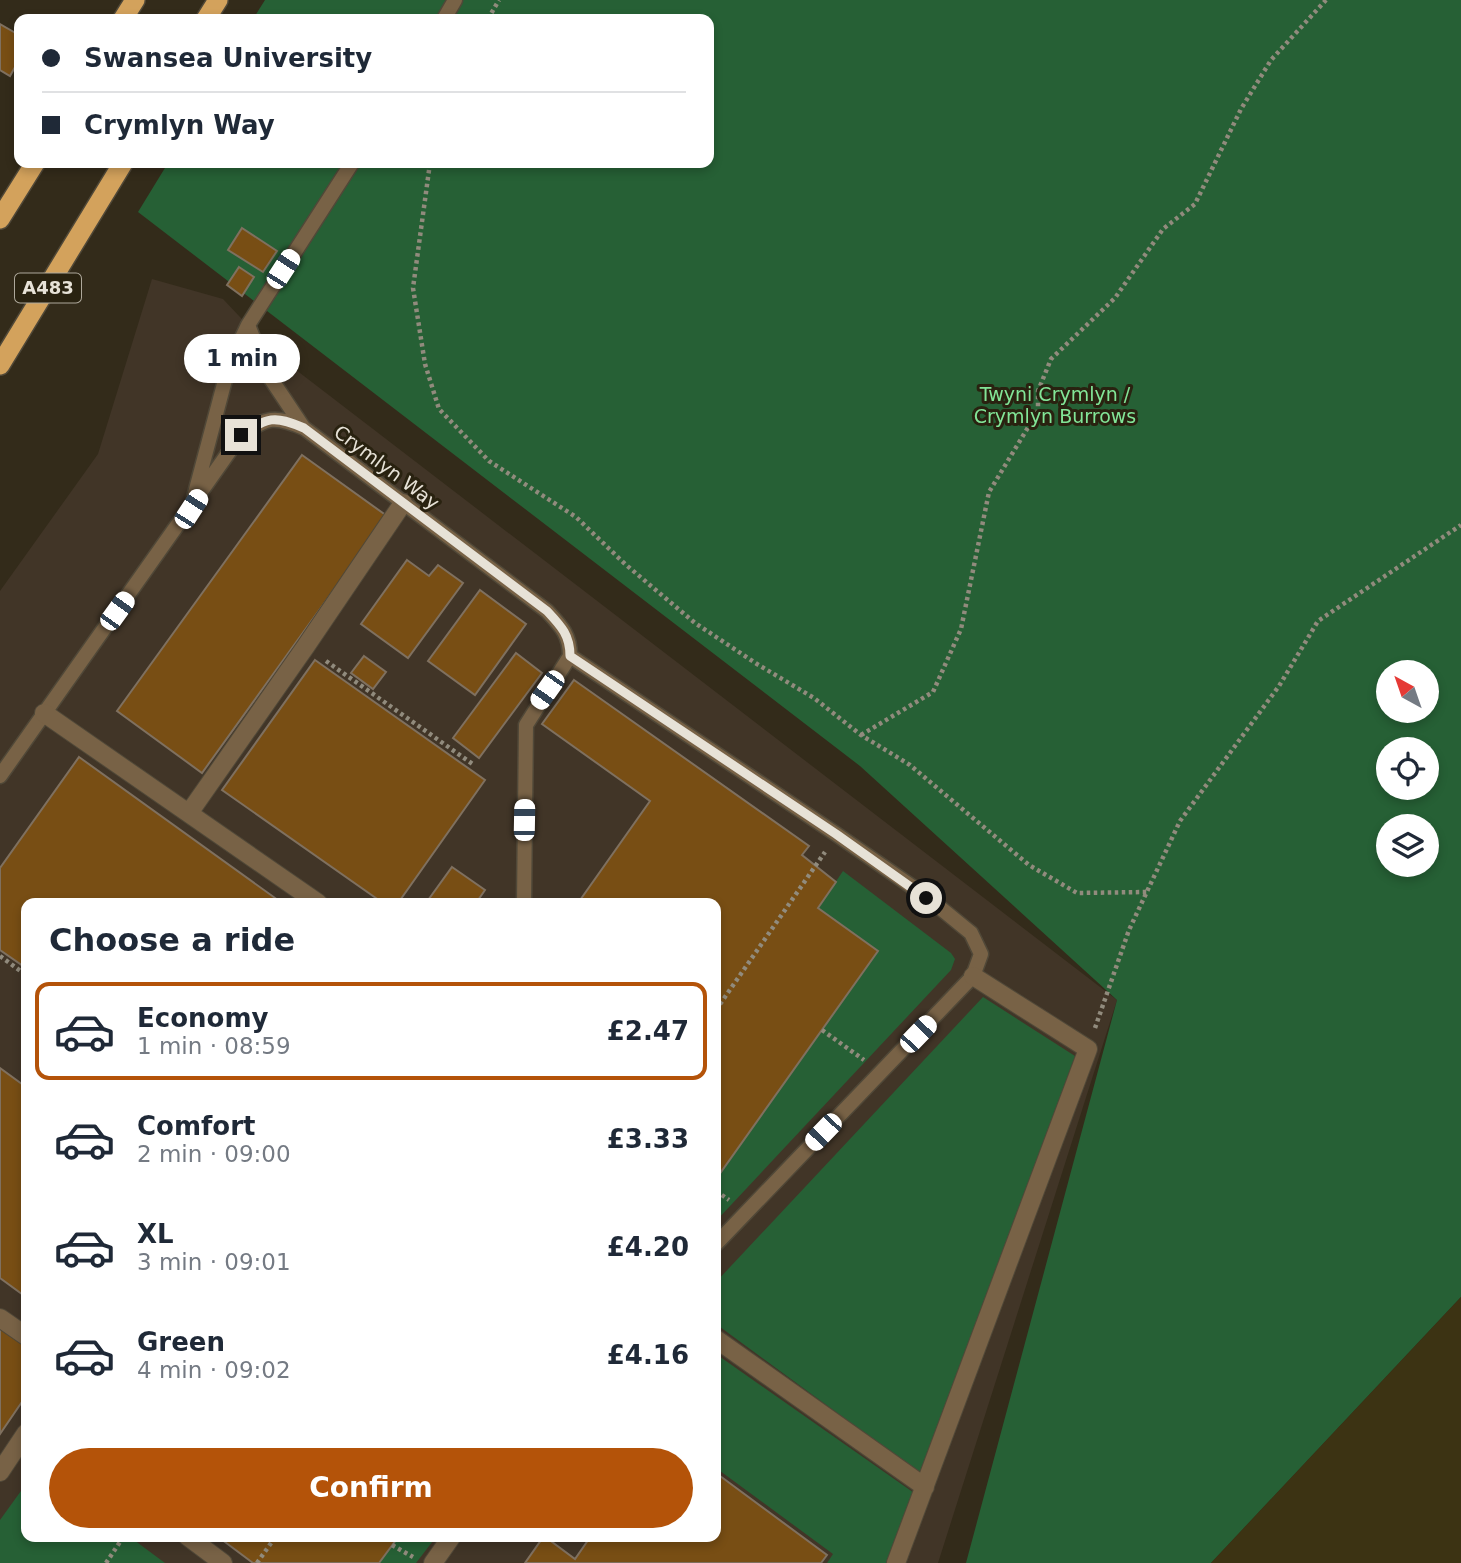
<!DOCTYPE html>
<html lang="en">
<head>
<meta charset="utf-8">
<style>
  :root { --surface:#fff; --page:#f2f2f3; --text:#1f2937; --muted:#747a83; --line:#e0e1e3; --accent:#b45309 }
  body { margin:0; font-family:"DejaVu Sans",sans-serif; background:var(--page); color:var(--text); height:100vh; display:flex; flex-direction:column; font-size:26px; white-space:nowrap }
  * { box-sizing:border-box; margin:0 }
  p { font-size:23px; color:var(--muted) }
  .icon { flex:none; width:38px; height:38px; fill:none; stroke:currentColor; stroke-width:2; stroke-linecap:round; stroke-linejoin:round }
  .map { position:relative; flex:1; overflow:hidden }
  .side { position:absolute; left:21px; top:898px; width:700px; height:644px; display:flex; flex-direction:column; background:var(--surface); border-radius:14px; box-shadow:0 4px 10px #0003 }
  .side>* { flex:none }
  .top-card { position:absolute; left:14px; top:14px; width:700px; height:154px; border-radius:14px; box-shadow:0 4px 10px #0003; display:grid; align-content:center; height:154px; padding:0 28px; background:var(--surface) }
  .needle { width:46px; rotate:320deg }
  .fabs { position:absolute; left:1376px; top:660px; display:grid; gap:14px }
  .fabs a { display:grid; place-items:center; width:63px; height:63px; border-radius:50%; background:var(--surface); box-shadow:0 4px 10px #0003; font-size:35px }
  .end { position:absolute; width:32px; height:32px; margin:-16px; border:9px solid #e7e2d7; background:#111; box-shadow:0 0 0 4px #111 }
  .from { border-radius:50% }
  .bubble { position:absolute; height:49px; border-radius:24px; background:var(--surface); box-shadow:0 4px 10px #0003; font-size:23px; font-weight:600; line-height:49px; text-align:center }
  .car { position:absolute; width:21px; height:42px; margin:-21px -10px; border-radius:9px; box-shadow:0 0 5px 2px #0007; background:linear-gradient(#fff 24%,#345 0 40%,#fff 0 76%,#345 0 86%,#fff 0) }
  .top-card b { display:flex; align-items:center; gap:24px; height:66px; font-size:26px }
  .top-card b+b { border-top:2px solid var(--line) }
  .top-card i { width:18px; height:18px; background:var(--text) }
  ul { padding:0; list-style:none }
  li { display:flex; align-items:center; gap:21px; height:98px; margin:0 14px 10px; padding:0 14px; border:4px solid transparent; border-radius:14px }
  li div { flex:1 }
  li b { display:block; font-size:26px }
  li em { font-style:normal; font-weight:600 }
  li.on { border-color:var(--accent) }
  li>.icon { width:63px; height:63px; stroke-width:1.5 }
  h2 { padding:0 28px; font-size:32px; line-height:84px }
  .cta { display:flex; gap:14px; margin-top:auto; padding:14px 28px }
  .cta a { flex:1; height:80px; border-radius:42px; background:var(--accent); color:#fff; font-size:28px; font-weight:600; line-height:80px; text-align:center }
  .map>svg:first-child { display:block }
  .education { fill:#413527; fill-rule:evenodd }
  .green { fill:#266035; fill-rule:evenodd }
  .sand { fill:#3c3313 }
  .building { fill:#784e14; stroke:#7f705f; stroke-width:2 }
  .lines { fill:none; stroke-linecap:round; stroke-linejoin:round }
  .service-casing { stroke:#504838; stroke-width:17 }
  .pedestrian-casing { stroke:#504838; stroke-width:20 }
  .trunk-casing { stroke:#504838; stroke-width:22 }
  .path { stroke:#918b7d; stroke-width:4.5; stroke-dasharray:3.5 3.5; stroke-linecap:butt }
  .service { stroke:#786246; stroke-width:14 }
  .pedestrian { stroke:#786246; stroke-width:18 }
  .trunk { stroke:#d3a25c; stroke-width:19 }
  .route { stroke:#e7e2d7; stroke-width:9 }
  .labels { text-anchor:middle; stroke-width:6; stroke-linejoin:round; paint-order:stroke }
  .shield { fill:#292210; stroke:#aea89b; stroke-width:2 }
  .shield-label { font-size:18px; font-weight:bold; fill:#e7e2d7 }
  .park-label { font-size:19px; fill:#82e597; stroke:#292210 }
  .street-label { font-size:19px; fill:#e7e2d7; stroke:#292210 }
</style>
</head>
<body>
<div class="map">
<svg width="1461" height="1563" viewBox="0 0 1461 1563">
  <rect width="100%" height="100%" fill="#332b1a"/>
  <path class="education" d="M 152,279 L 223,299 L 274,353 L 1117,1000 L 938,1563 L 0,1563 L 0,591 L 98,454 ZM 26,903 L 716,903 L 716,1536 L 26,1536 Z"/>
  <path class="green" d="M 265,0 L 1461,0 L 1461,1297 L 1211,1563 L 966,1563 L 1117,1000 L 860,766 L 138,212 L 168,163 L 709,163 L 709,19 L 253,19 ZM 1388,672 L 1426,672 L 1426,710 L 1388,710 ZM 1388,749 L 1426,749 L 1426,788 L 1388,788 ZM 1388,826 L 1426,826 L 1426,864 L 1388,864 Z
    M 843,871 L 951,953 L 955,959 L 951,970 L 716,1221 L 716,1179 L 878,951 L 818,908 Z
    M 983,997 L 1075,1056 L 923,1476 L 716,1324 L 716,1282 Z
    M 716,1354 L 917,1495 L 892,1563 L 827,1563 L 833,1554 L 716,1468 Z
    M 26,1484 L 26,1536 L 130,1537 L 165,1563 L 0,1563 L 0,1520 Z
    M 399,1536 L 436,1536 L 436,1537 L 416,1563 L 379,1563 Z"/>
  <path class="sand" d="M 1461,1297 L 1461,1563 L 1211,1563 Z"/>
  <path class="building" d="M 0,24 L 19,35 L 19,60 L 10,76 L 0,70 Z
    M 242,228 L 277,251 L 263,272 L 228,250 Z
    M 239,267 L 254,277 L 242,296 L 227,285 Z
    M 302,455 L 387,516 L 202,773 L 117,711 Z
    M 407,560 L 429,576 L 438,565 L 463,583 L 408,658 L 361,624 Z
    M 480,590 L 526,624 L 475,695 L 428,661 Z
    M 516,653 L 542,673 L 479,758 L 453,738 Z
    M 364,656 L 386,672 L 373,689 L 351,673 Z
    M 315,660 L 485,780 L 398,903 L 383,903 L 222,790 Z
    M 574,680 L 809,846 L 802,855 L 836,882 L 818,908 L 878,951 L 716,1179 L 716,903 L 578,903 L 650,801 L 542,724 Z
    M 79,757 L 282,903 L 26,903 L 26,968 L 0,950 L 0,868 Z
    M 452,867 L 485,890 L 476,903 L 426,903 Z
    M 0,1068 L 26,1087 L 26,1297 L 0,1278 Z
    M 0,1325 L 26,1343 L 26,1396 L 0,1434 Z
    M 716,1473 L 827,1555 L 821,1563 L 525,1563 L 544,1536 L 575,1559 L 591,1536 L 716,1536 Z
    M 217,1536 L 399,1536 L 379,1563 L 253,1563 Z"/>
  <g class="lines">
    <defs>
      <path id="service" d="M 444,19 L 455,0
        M 303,427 L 267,373 L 248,325 L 352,163
        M 194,497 L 229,365 L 248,325
        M 0,776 L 241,435 C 268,417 274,415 304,428 L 547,611 C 561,626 570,635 570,656 L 836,834 L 927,897 L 971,933 L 981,954 L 973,976 L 716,1244
        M 524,903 L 526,725 L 570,656"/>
      <path id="pedestrian" d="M 44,713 L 318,903
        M 189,813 L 306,646 L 403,503
        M 0,1318 L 26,1336
        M 716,1339 L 925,1487
        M 0,1472 L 26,1433
        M 187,1536 L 223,1563
        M 433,1563 L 452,1536
        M 896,1563 L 1088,1049 L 973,976"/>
      <path id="trunk" d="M 123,19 L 135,0
        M 206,19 L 218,0
        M 0,219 L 35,163
        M 0,365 L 123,163"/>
    </defs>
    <use href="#service" class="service-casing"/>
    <use href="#pedestrian" class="pedestrian-casing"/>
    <use href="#trunk" class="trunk-casing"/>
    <path class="path" d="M 488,19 L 499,0
      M 430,163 L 413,288 L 425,364 L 439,409 L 489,461 L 576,517 L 625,564 L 695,623 L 757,664 L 814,698 L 861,735 L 910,765 L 1029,865 L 1077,893 L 1147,892
      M 326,661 L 474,765
      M 861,735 L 933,692 L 961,629 L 989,492 L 1038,411 L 1038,391 L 1051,359 L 1115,298 L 1163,229 L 1195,204 L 1241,109 L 1271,60 L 1326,0
      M 0,956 L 26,975
      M 716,1010 L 825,852
      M 1095,1028 L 1129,930 L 1180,821 L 1279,686 L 1318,621 L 1461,525
      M 822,1030 L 864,1060
      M 716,1191 L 729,1200
      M 392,1545 L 413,1557
      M 106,1563 L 124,1536
      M 257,1563 L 276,1536"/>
    <use href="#service" class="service"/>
    <use href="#pedestrian" class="pedestrian"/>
    <use href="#trunk" class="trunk"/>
  </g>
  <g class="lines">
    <path class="route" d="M 241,435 C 268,417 274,415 304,428 L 547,611 C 561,626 570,635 570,656 L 836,834 L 926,898"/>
  </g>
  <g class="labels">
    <rect class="shield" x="15" y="273.5" width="66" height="29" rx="5"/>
    <g class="shield-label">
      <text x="48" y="294">A483</text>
    </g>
    <g class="park-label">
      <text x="1055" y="401">Twyni Crymlyn /<tspan x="1055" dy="22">Crymlyn Burrows</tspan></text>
    </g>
    <g class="street-label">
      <text transform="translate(387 467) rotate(37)" y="7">Crymlyn Way</text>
    </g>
  </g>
</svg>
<div class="fabs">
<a><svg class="needle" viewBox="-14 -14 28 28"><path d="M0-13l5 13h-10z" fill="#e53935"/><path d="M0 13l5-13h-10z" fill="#747a83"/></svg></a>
<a><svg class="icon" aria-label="locate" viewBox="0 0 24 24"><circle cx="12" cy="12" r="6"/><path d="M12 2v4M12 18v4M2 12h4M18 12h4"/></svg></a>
<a><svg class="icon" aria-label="layers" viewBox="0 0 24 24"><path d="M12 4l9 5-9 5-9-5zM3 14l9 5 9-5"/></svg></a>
</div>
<i class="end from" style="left:926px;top:898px"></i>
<i class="end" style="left:241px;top:435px"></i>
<div class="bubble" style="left:184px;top:334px;width:116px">1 min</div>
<i class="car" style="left:283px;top:269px;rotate:33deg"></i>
<i class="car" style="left:191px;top:509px;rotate:33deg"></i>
<i class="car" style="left:117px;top:611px;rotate:36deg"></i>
<i class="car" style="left:547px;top:690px;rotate:215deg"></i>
<i class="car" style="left:524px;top:820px;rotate:1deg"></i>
<i class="car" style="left:918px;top:1034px;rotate:44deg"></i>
<i class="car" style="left:823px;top:1132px;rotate:224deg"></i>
<div class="top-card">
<b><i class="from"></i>Swansea University</b>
<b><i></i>Crymlyn Way</b>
</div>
<section class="side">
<h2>Choose a ride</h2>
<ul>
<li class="on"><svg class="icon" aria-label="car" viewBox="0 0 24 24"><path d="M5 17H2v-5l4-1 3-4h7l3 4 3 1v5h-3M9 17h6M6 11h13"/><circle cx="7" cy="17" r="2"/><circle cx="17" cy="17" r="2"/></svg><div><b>Economy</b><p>1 min · 08:59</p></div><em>£2.47</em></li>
<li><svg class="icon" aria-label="car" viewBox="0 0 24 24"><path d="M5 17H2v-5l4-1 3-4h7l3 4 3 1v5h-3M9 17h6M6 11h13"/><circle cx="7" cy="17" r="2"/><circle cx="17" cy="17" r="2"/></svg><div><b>Comfort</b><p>2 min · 09:00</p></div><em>£3.33</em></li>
<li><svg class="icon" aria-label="car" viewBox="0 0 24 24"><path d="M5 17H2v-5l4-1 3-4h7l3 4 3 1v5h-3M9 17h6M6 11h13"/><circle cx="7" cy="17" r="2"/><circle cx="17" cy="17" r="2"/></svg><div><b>XL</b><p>3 min · 09:01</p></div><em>£4.20</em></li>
<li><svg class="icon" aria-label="car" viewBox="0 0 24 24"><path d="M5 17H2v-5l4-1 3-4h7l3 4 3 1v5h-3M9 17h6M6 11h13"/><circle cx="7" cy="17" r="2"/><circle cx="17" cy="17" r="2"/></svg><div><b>Green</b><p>4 min · 09:02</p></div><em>£4.16</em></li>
</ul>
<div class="cta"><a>Confirm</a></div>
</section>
</div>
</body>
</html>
